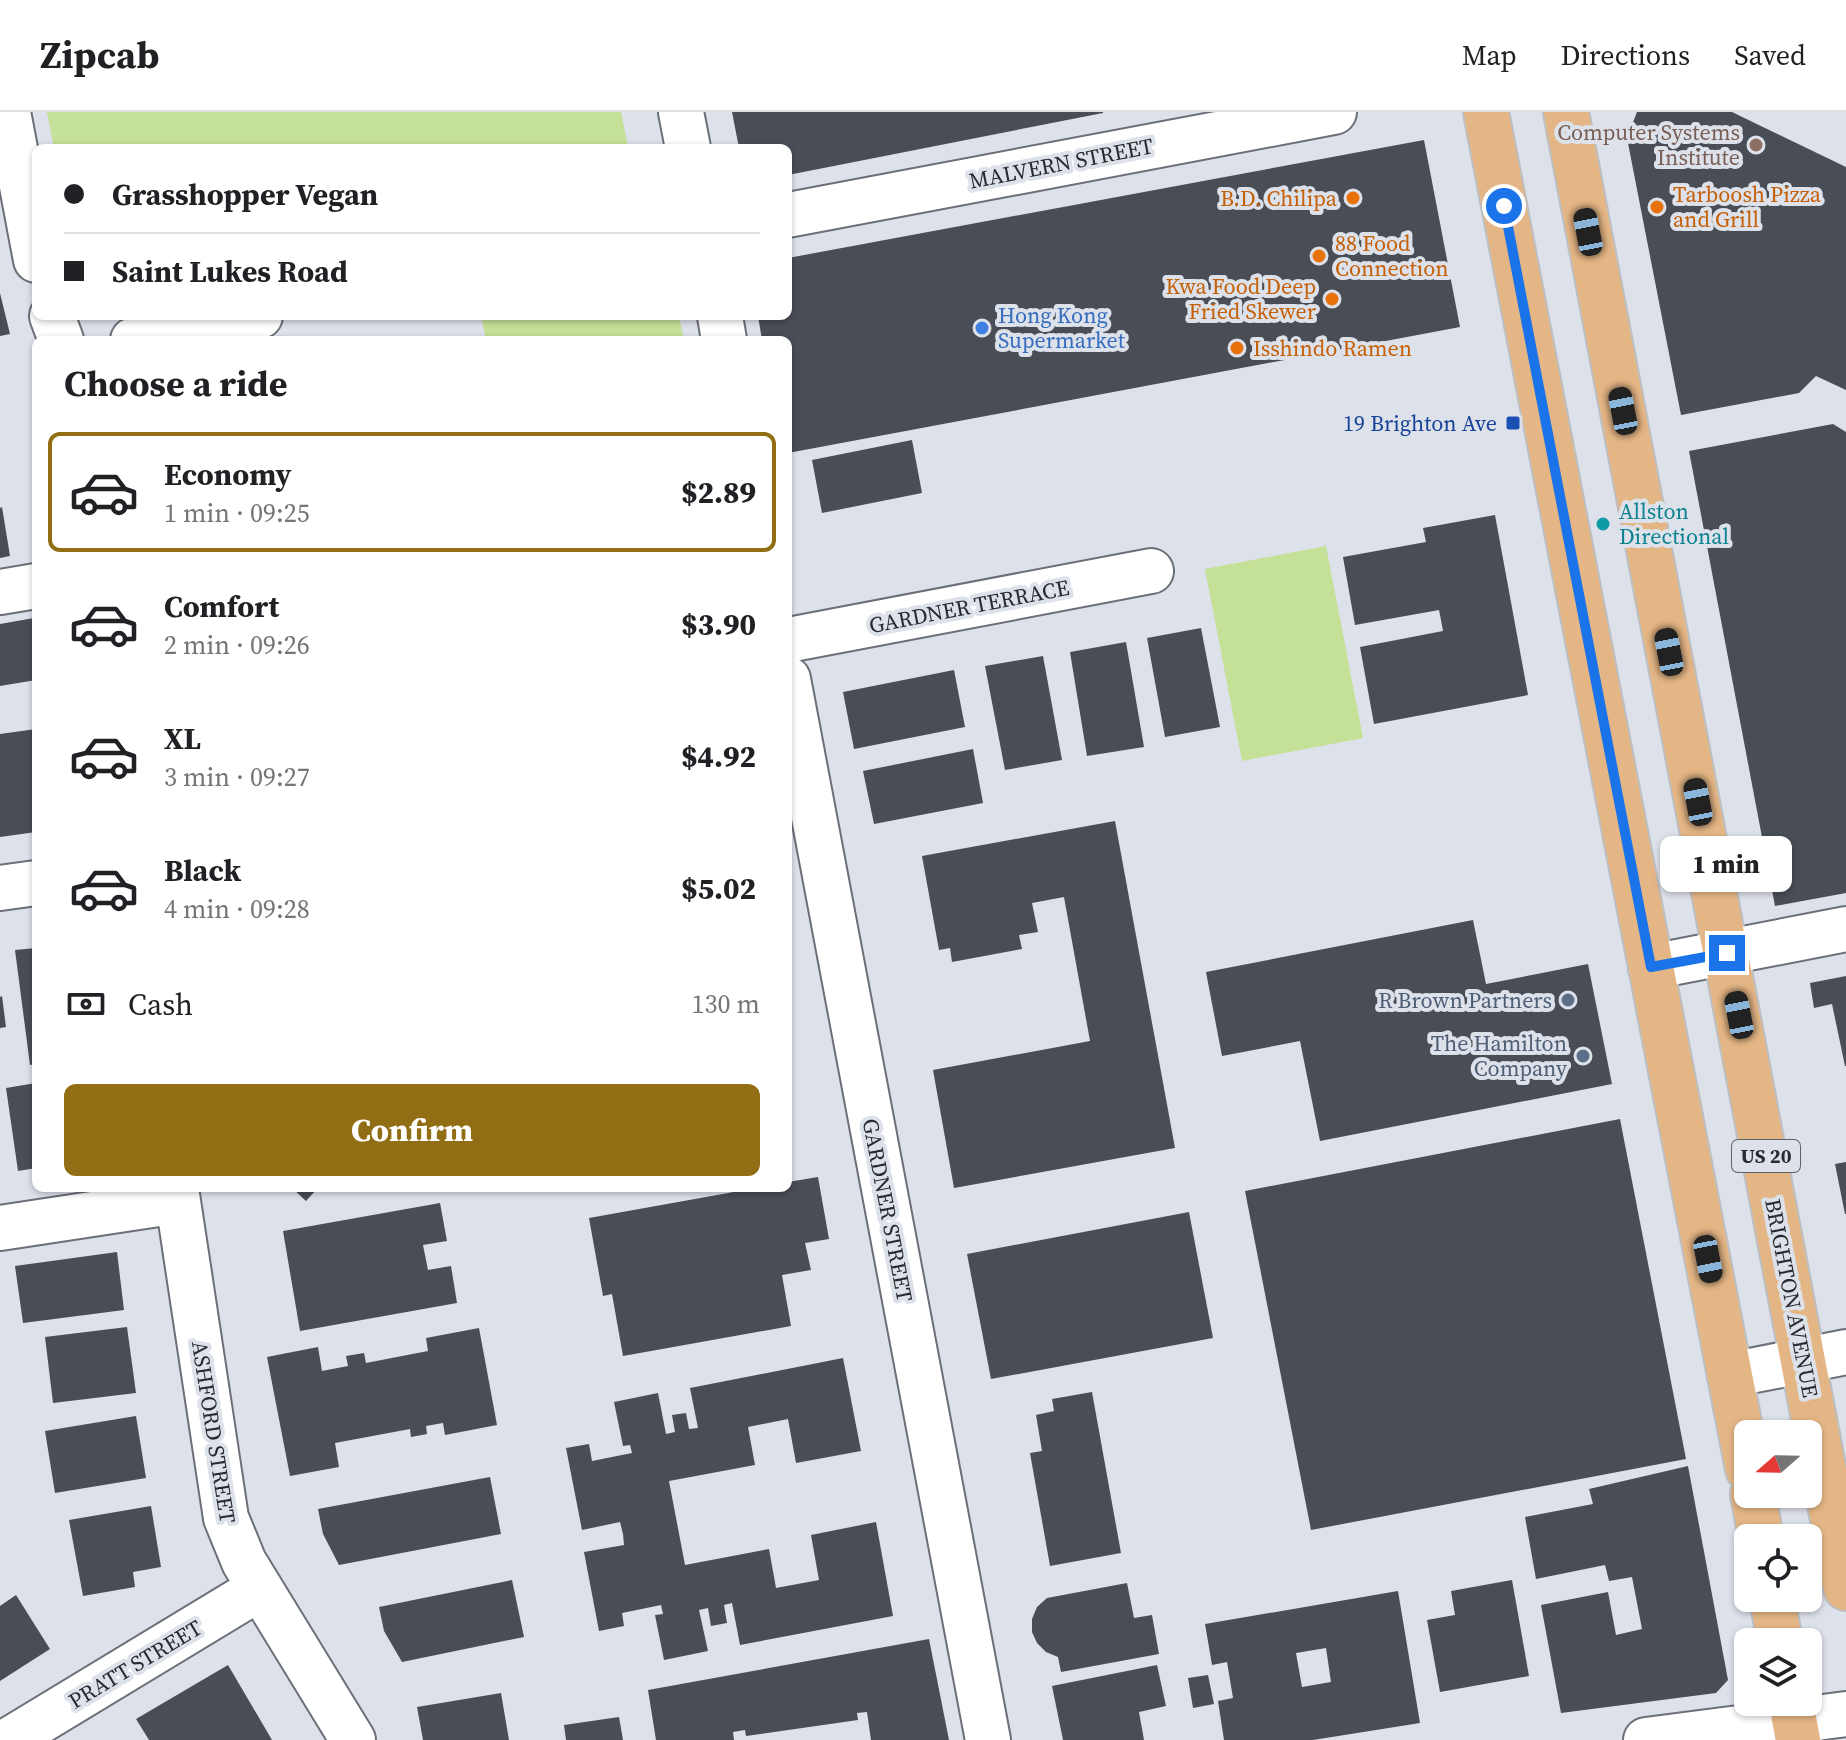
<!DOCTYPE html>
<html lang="en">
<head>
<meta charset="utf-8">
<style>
  :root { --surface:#fff; --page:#f6f6f6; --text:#202124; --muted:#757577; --line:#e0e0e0; --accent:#916d13 }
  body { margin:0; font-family:"Source Serif 4",serif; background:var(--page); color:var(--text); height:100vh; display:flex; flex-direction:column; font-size:30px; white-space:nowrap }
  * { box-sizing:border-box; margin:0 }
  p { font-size:26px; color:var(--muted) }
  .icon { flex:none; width:44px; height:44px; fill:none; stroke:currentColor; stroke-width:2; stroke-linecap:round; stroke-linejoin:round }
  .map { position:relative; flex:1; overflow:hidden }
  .side { position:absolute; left:32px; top:224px; width:760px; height:856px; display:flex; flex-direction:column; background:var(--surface); border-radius:12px; box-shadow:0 2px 6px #0004 }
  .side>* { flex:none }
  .hud { position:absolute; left:32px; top:32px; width:760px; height:176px; border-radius:12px; box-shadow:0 2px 6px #0004; display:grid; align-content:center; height:176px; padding:0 32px; background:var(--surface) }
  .needle { width:52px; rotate:250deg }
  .buttons { position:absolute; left:1734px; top:1308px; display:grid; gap:16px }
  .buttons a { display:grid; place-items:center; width:88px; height:88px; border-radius:12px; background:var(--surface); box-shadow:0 2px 6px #0004; font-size:40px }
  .end { position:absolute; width:36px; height:36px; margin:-18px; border:10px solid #1a73e8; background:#fff; box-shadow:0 0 0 4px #fff }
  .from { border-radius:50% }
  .bubble { position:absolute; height:56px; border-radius:12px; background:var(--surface); box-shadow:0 2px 6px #0004; font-size:26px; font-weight:800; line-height:56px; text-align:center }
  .car { position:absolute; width:24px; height:48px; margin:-24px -12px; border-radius:10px; box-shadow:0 0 6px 2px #0007; background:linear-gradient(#222 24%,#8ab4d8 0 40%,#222 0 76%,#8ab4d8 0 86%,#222 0) }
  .hud b { display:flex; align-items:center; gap:28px; height:76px; font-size:30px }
  .hud b+b { border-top:2px solid var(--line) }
  .hud i { width:20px; height:20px; background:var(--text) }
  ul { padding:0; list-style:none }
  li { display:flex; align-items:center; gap:24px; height:120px; margin:0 16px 12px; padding:0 16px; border:4px solid transparent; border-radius:12px }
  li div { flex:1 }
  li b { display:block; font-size:30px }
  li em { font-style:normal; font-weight:800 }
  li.selected { border-color:var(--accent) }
  li>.icon { width:72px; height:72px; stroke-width:1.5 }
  h2 { padding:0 32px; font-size:36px; line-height:96px }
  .pay { display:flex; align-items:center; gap:20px; height:88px; padding:0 32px; font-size:30px }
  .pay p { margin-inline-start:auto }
  .cta { display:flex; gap:16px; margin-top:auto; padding:16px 32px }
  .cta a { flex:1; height:92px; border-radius:12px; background:var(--accent); color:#fff; font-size:32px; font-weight:800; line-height:92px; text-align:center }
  header { display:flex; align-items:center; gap:48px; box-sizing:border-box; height:112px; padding:0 40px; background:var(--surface); border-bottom:2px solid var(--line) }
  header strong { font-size:38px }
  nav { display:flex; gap:44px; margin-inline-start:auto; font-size:28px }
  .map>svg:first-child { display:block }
  .green { fill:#c5e097 }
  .building { fill:#494d55; fill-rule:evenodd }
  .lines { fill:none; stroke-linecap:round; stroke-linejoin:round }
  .minor-casing { stroke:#6b6f77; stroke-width:48 }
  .major-casing { stroke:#bebfc0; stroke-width:48 }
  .minor { stroke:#fff; stroke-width:44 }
  .major { stroke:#e5b685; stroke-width:44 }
  .route { stroke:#1a73e8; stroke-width:10 }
  .education-dot { fill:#8d6e63; stroke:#dde1ea; stroke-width:3 }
  .food-dot { fill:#e8710a; stroke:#dde1ea; stroke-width:3 }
  .shop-dot { fill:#3f7fe0; stroke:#dde1ea; stroke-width:3 }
  .transit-dot { fill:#1a4fb4; stroke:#dde1ea; stroke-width:3 }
  .culture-dot { fill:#0f9aa8; stroke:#dde1ea; stroke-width:3 }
  .service-dot { fill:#5c6f8a; stroke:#dde1ea; stroke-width:3 }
  .labels { text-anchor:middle; stroke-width:8; stroke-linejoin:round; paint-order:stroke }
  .shield { fill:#dde1ea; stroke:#5e6166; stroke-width:2 }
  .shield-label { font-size:20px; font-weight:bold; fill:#282a2d }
  .education-label { font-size:22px; fill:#785e54; stroke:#dde1ea; text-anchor:end }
  .street-label { font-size:22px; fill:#282a2d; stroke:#dde1ea }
  .food-label { font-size:22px; fill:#c56008; stroke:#dde1ea; text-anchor:start }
  .shop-label { font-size:22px; fill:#366cbe; stroke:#dde1ea; text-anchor:start }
  .transit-label { font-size:22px; fill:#164399; stroke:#dde1ea; text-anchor:end }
  .culture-label { font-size:22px; fill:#0d838f; stroke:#dde1ea; text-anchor:start }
  .service-label { font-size:22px; fill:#4e5e75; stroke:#dde1ea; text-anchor:end }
</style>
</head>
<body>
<header>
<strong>Zipcab</strong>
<nav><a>Map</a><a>Directions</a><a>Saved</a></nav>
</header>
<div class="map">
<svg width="1846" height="1628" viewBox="0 0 1846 1628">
  <rect width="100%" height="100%" fill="#dde1ea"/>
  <path class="green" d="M 47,0 L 621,0 L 628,36 L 54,36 Z
    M 481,204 L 679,204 L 684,228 L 486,228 Z
    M 1326,434 L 1363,626 L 1242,649 L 1205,457 Z"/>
  <path class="building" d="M 732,0 L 1103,0 L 1103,1 L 788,63 L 788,36 L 739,36 Z
    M 1637,0 L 1732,0 L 1846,55 L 1846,278 L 1816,264 L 1799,281 L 1681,303 L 1627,26 Z
    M 1424,28 L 1460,215 L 788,341 L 788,228 L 762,228 L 758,204 L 788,204 L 788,146 Z
    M 0,181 L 10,222 L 0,224 Z
    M 1833,312 L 1846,320 L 1846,781 L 1775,794 L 1689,339 Z
    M 912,328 L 922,381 L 822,401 L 812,348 Z
    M 2,395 L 10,444 L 0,446 L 0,396 Z
    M 1495,403 L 1528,583 L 1374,612 L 1360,535 L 1443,519 L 1441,508 L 1439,498 L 1355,513 L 1343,445 L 1426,430 L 1423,416 Z
    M 34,506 L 36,568 L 0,574 L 0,512 Z
    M 1201,516 L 1220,615 L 1165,625 L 1147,526 Z
    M 1126,530 L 1144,635 L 1087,644 L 1070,540 Z
    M 1043,544 L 1062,648 L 1005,658 L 985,554 Z
    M 954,558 L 965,615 L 854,637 L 843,580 Z
    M 36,617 L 36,720 L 0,725 L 0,622 Z
    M 973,637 L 983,691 L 874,712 L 863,659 Z
    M 1115,709 L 1175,1036 L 954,1076 L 933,958 L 1090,929 L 1064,785 L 1032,791 L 1038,820 L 1019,823 L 1022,837 L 952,850 L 950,836 L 939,838 L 922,744 Z
    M 1473,808 L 1486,872 L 1588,852 L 1612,972 L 1320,1029 L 1300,929 L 1222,944 L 1206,860 Z
    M 36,836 L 36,952 L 30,953 L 15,838 Z
    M 1846,864 L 1846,954 L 1845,954 L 1832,892 L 1814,896 L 1810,871 Z
    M 2,884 L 6,915 L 0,916 L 0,885 Z
    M 36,971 L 36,1056 L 18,1059 L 6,976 Z
    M 1620,1007 L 1686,1347 L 1311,1418 L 1245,1079 Z
    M 1846,1050 L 1846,1102 L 1845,1102 L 1835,1052 Z
    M 818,1065 L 829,1127 L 805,1131 L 811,1158 L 782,1163 L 791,1214 L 623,1244 L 612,1182 L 603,1184 L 589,1106 L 756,1076 L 788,1076 L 788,1070 Z
    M 292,1076 L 318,1076 L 306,1089 Z
    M 440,1091 L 447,1129 L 423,1133 L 428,1158 L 451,1154 L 457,1191 L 300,1219 L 283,1119 Z
    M 1189,1100 L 1213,1226 L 991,1267 L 967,1142 Z
    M 117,1140 L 124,1198 L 23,1211 L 15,1154 Z
    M 127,1215 L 136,1281 L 53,1291 L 45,1225 Z
    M 479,1216 L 497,1313 L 445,1323 L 443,1311 L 426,1314 L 427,1322 L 411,1325 L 410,1317 L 335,1331 L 339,1355 L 290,1364 L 267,1245 L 318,1235 L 322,1259 L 348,1254 L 346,1244 L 364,1241 L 366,1251 L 428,1239 L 426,1226 Z
    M 843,1246 L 861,1339 L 796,1351 L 788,1307 L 748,1315 L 755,1353 L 669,1369 L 685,1453 L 769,1437 L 776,1476 L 819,1468 L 811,1423 L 876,1410 L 893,1504 L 740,1533 L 732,1491 L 724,1493 L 727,1511 L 711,1514 L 708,1496 L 699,1498 L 708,1539 L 664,1548 L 655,1503 L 663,1502 L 661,1493 L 622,1501 L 624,1514 L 599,1519 L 584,1440 L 624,1433 L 623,1422 L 620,1410 L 582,1418 L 566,1336 L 589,1332 L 592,1349 L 632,1341 L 630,1333 L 623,1334 L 614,1290 L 658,1281 L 666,1322 L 675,1320 L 672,1303 L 686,1301 L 689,1317 L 698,1316 L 690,1276 Z
    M 1092,1280 L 1121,1441 L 1050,1454 L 1030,1341 L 1042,1339 L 1036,1303 L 1054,1299 L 1052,1287 Z
    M 136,1304 L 146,1366 L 55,1381 L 45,1319 Z
    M 1688,1354 L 1728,1568 L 1716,1581 L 1561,1601 L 1541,1493 L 1608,1480 L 1616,1523 L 1642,1517 L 1632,1465 L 1609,1469 L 1605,1453 L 1536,1467 L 1525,1405 L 1593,1392 L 1589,1377 Z
    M 490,1365 L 501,1422 L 339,1453 L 323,1422 L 318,1397 Z
    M 151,1394 L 161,1455 L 133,1460 L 135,1475 L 83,1484 L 69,1408 Z
    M 512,1468 L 524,1525 L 402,1550 L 384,1519 L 379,1495 Z
    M 1512,1468 L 1529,1564 L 1440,1580 L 1427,1508 L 1455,1503 L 1451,1479 Z
    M 1127,1471 L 1134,1506 L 1152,1503 L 1159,1542 L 1061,1560 L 1058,1545 L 1046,1540 L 1037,1531 L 1032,1520 L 1032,1507 L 1037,1495 L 1047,1486 Z
    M 1398,1479 L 1420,1611 L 1313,1628 L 1224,1628 L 1218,1589 L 1233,1586 L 1227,1550 L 1212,1553 L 1205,1512 ZM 1326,1536 L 1331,1570 L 1302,1575 L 1296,1541 Z
    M 16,1483 L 50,1537 L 0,1569 L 0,1494 Z
    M 929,1527 L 949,1628 L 871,1628 L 867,1600 L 857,1601 L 858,1608 L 746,1624 L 745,1618 L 733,1620 L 734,1628 L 656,1628 L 648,1578 Z
    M 228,1553 L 272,1628 L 149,1628 L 136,1607 Z
    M 1157,1553 L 1166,1594 L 1139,1600 L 1144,1628 L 1063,1628 L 1052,1574 Z
    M 1208,1563 L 1214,1592 L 1193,1596 L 1188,1566 Z
    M 501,1581 L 509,1628 L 423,1628 L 417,1595 Z
    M 619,1605 L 623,1628 L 566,1628 L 564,1613 Z"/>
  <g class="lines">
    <defs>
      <path id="minor" d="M 8,0 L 36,148
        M 681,0 L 688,36
        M 788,103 L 1334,0
        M 52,204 L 61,228
        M 720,204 L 724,228
        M 133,228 L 260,204
        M 0,480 L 36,474
        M 788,528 L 1151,459
        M 788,567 L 988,1628
        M 0,776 L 36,771
        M 1651,855 L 1846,817
        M 176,1076 L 226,1406 L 244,1450 L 353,1628
        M 0,1116 L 178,1089
        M 1730,1263 L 1846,1240
        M 9,1628 L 260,1476
        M 1646,1628 L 1846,1602"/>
      <path id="major" d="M 1486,0 L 1748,1357
        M 1566,0 L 1846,1476
        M 1753,1382 L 1761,1426
        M 1772,1486 L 1780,1530
        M 1791,1590 L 1798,1628"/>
    </defs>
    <use href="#minor" class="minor-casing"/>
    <use href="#major" class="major-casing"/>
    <use href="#minor" class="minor"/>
    <use href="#major" class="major"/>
  </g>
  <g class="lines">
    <path class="route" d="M 1504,94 L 1651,855 L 1727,841"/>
  </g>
  <circle class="education-dot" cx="1756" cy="33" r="8"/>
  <g class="food-dot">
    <circle cx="1353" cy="86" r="8"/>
    <circle cx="1657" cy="95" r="8"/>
    <circle cx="1319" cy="144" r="8"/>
    <circle cx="1332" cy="187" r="8"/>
    <circle cx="1237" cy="236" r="8"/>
  </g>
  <circle class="shop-dot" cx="982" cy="216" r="8"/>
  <rect class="transit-dot" x="1505" y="303" width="16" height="16" rx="4"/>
  <circle class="culture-dot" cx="1603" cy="412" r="8"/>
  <g class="service-dot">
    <circle cx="1568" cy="888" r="8"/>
    <circle cx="1583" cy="944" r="8"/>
  </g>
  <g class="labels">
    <rect class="shield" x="1732" y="1028" width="68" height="32" rx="6"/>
    <g class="shield-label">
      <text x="1766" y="1051">US 20</text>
    </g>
    <g class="education-label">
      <text x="1740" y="28">Computer Systems<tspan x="1740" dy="25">Institute</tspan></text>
    </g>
    <g class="street-label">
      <text transform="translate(1061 51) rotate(-11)" y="8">MALVERN STREET</text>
      <text transform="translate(969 494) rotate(-11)" y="8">GARDNER TERRACE</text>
      <text transform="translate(888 1098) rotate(79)" y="8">GARDNER STREET</text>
      <text transform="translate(1792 1186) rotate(79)" y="8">BRIGHTON AVENUE</text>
      <text transform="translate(214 1320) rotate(81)" y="8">ASHFORD STREET</text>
      <text transform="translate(135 1552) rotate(-31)" y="8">PRATT STREET</text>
    </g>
    <g class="food-label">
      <text x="1673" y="90">Tarboosh Pizza<tspan x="1673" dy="25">and Grill</tspan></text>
      <text x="1337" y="94" text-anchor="end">B.D. Chilipa</text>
      <text x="1335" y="139">88 Food<tspan x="1335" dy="25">Connection</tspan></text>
      <text x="1316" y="182" text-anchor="end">Kwa Food Deep<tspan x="1316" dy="25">Fried Skewer</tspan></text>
      <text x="1253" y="244">Isshindo Ramen</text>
    </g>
    <g class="shop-label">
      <text x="998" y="211">Hong Kong<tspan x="998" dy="25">Supermarket</tspan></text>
    </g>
    <g class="transit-label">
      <text x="1497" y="319">19 Brighton Ave</text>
    </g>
    <g class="culture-label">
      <text x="1619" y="407">Allston<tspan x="1619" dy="25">Directional</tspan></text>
    </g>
    <g class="service-label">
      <text x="1552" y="896">R Brown Partners</text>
      <text x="1567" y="939">The Hamilton<tspan x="1567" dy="25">Company</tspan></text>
    </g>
  </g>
</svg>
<div class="buttons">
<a><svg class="needle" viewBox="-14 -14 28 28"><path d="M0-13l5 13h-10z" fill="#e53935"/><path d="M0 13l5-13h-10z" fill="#757577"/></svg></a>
<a><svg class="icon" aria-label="locate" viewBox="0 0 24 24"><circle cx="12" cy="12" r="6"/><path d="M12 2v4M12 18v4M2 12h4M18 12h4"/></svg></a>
<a><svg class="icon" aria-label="layers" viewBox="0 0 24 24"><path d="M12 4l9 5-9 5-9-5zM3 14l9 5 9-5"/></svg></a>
</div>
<i class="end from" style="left:1504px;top:94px"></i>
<i class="end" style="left:1727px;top:841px"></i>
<div class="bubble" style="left:1660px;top:724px;width:132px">1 min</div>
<i class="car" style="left:1588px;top:120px;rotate:349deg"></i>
<i class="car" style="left:1623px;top:299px;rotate:349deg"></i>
<i class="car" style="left:1669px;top:540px;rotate:349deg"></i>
<i class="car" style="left:1698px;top:690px;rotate:349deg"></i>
<i class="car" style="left:1739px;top:903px;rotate:349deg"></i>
<i class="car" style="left:1708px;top:1147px;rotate:169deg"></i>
<div class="hud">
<b><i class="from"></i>Grasshopper Vegan</b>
<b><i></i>Saint Lukes Road</b>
</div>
<section class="side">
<h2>Choose a ride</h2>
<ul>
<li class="selected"><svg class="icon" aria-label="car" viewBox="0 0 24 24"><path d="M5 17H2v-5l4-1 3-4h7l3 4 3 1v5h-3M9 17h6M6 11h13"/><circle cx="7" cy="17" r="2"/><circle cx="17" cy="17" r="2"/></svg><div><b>Economy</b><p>1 min · 09:25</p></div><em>$2.89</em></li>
<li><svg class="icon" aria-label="car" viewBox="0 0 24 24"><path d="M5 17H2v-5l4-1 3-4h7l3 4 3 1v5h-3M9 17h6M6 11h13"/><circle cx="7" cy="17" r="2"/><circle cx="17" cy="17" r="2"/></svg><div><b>Comfort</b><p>2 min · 09:26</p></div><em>$3.90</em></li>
<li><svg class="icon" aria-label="car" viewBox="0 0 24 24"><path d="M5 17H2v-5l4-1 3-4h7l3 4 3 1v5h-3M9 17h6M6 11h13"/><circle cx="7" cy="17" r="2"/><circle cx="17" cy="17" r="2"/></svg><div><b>XL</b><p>3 min · 09:27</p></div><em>$4.92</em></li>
<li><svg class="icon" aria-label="car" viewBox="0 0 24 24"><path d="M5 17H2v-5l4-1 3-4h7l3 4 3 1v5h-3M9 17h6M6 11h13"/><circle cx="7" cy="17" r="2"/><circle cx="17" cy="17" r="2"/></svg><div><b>Black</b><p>4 min · 09:28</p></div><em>$5.02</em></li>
</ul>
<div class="pay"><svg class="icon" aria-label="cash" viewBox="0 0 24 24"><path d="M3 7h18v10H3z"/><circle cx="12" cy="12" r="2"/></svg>Cash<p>130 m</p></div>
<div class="cta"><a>Confirm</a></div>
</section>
</div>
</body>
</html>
